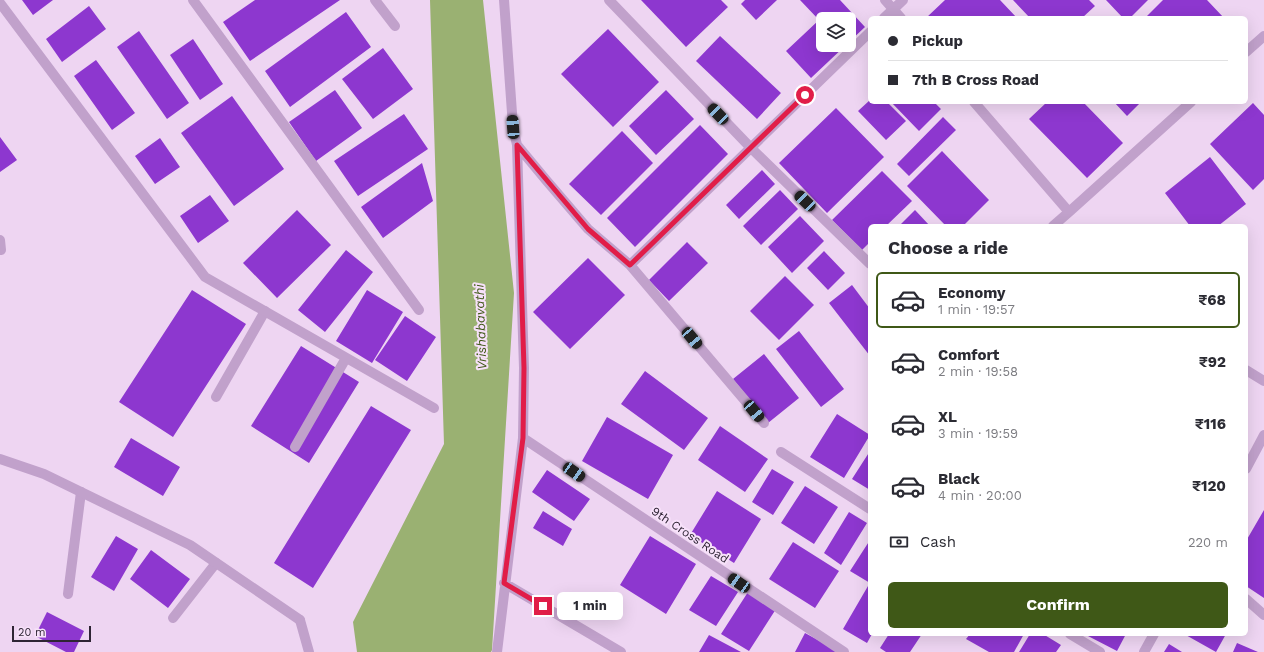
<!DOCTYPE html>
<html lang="en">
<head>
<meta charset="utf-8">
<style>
  :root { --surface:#fff; --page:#f2f2f3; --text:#2b2b33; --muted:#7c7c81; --line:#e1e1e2; --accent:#3f5817 }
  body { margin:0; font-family:"Work Sans",sans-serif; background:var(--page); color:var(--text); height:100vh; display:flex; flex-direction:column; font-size:15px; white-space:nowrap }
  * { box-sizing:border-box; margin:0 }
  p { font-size:13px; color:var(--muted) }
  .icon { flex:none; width:22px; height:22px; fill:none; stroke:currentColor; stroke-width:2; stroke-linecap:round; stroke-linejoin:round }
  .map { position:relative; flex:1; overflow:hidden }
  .details { position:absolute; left:868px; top:224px; width:380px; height:412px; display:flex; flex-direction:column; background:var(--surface); border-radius:6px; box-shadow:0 4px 16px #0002 }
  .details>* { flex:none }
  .top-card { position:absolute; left:868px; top:16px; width:380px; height:88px; border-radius:6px; box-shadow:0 4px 16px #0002; display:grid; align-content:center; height:88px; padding:0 20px; background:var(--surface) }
  .tools { position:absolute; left:816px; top:12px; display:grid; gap:8px }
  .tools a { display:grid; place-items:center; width:40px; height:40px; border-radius:6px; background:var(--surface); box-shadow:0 4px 16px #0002; font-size:20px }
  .scale { position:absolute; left:12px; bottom:10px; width:79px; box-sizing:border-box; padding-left:4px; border:2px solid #2e2434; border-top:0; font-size:11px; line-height:14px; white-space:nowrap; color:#2e2434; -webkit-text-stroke:3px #f7e1fa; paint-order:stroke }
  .end { position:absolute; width:18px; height:18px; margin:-9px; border:5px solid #e11d48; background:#fff; box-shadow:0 0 0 2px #fff }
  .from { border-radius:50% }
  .bubble { position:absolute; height:28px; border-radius:6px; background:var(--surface); box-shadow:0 4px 16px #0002; font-size:13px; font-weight:700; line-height:28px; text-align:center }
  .car { position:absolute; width:12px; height:24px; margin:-12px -6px; border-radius:5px; box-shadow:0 0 3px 1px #0007; background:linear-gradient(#222 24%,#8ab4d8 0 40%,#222 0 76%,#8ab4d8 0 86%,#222 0) }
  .top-card b { display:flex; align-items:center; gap:14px; height:38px; font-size:15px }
  .top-card b+b { border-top:1px solid var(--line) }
  .top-card i { width:10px; height:10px; background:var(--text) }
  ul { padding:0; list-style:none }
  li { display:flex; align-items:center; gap:12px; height:56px; margin:0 8px 6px; padding:0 12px; border:2px solid transparent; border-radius:6px }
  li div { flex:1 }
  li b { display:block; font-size:15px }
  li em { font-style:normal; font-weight:700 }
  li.selected { border-color:var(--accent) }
  li>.icon { width:36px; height:36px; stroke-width:1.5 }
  h2 { padding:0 20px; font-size:18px; line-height:48px }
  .pay { display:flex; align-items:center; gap:10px; height:44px; padding:0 20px; font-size:15px }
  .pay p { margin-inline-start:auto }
  .button { display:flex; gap:8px; margin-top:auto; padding:8px 20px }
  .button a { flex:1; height:46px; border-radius:6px; background:var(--accent); color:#fff; font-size:16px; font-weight:700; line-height:46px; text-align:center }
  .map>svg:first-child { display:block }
  .water { fill:#9ab172 }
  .building { fill:#8d37cf }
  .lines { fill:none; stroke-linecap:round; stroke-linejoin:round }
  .lane { stroke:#c1a1cb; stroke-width:10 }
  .street { stroke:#c1a1cb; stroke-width:10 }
  .route { stroke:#e11d48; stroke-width:5 }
  .labels { text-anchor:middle; stroke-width:4; stroke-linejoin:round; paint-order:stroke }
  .street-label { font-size:12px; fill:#2e2434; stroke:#f7e1fa }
  .water-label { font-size:13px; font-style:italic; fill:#3f5817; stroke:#f7e1fa }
</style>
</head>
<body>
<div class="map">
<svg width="1264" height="652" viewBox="0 0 1264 652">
  <rect width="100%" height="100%" fill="#eed5f2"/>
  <path class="water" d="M 430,0 L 483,0 L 514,293 L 492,650 L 491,652 L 357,652 L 353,622 L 444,444 Z"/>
  <path class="building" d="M 22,0 L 53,0 L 33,15 Z
    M 255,0 L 340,0 L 250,61 L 223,22 Z
    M 641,0 L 721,0 L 728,7 L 686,47 Z
    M 745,0 L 777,0 L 756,20 L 741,4 Z
    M 800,0 L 840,0 L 865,27 L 849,42 L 849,19 L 823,19 L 823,45 L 846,45 L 811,78 L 786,51 L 819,20 Z
    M 945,0 L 1000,0 L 1017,18 L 926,18 Z
    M 1013,0 L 1089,0 L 1095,6 L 1082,18 L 1030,18 Z
    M 1106,0 L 1148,0 L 1130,18 L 1123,18 Z
    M 1163,0 L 1207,0 L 1224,18 L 1145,18 Z
    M 89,6 L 106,29 L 62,62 L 46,39 Z
    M 346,12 L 371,47 L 290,107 L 265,71 Z
    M 608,29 L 659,82 L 613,127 L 561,74 Z
    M 139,31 L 189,103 L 167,119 L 117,47 Z
    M 720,36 L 781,93 L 757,119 L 696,61 Z
    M 193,39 L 223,84 L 200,100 L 170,55 Z
    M 383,48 L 413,89 L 373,119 L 342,79 Z
    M 96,60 L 135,113 L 112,130 L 74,76 Z
    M 335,90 L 362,128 L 316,161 L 289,122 Z
    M 666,90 L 694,119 L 656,155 L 629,126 Z
    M 232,96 L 284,169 L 234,206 L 181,133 Z
    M 870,100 L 870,102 L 887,102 L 906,121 L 886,140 L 858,111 Z
    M 891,102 L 934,102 L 941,109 L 919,131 Z
    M 1047,102 L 1083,102 L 1123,143 L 1087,178 L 1029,119 Z
    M 1114,102 L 1141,102 L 1127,116 Z
    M 1253,103 L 1264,115 L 1264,179 L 1253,190 L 1210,144 Z
    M 836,108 L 884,157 L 827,213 L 779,163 Z
    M 404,114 L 428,149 L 358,196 L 334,161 Z
    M 943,117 L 956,130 L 909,176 L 897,164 Z
    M 700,125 L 728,154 L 635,247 L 607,218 Z
    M 622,131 L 653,163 L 601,215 L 569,184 Z
    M 0,137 L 17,160 L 0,172 Z
    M 160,138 L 180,167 L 155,184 L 135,156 Z
    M 942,151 L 989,200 L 963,226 L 946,226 L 907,186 Z
    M 1210,157 L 1246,204 L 1218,226 L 1190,226 L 1165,193 Z
    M 422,163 L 433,201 L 383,238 L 361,207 Z
    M 762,170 L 775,184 L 739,219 L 726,205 Z
    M 882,171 L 912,201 L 886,226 L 870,226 L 870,242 L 862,250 L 832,220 Z
    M 780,190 L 798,209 L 761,245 L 743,226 Z
    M 210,195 L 229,221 L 198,243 L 180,216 Z
    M 297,210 L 331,245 L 277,298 L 243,263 Z
    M 915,210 L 930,226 L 899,226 Z
    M 800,216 L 824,241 L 792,273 L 768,247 Z
    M 687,242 L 708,263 L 669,301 L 649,280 Z
    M 346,250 L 373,272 L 325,332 L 298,310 Z
    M 824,251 L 845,273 L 828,290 L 807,268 Z
    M 588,258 L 625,295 L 570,349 L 533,312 Z
    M 785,276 L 814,305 L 779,340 L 750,311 Z
    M 852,285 L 870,309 L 870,356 L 829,303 Z
    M 192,290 L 246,324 L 173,437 L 119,402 Z
    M 367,290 L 403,312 L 372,363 L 336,341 Z
    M 405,316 L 436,337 L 407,381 L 375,360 Z
    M 799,331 L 844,389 L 821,407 L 776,349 Z
    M 301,346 L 359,382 L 309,463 L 251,426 Z
    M 764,354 L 799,398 L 768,423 L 733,379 Z
    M 645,371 L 708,418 L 684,450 L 621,404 Z
    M 371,406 L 411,430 L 313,588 L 274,563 Z
    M 837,414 L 870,435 L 844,478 L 810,457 Z
    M 607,417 L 673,455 L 648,499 L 582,461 Z
    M 720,426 L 768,459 L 745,492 L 698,460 Z
    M 131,438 L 180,467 L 163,496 L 114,467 Z
    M 870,451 L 870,490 L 852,479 Z
    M 772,469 L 794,482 L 773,515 L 752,502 Z
    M 547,470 L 590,499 L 574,521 L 532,492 Z
    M 805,486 L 838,507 L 814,544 L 781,523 Z
    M 717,491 L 761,519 L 734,563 L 690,535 Z
    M 1264,510 L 1264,598 L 1246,586 L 1246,541 Z
    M 543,511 L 572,529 L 563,546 L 533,528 Z
    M 849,512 L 867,523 L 841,565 L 824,553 Z
    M 116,536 L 138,549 L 114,591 L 91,577 Z
    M 650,536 L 696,564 L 666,614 L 620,585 Z
    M 870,540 L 870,583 L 850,571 Z
    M 793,542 L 839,571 L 815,608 L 769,579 Z
    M 151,550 L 190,579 L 168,608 L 130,579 Z
    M 711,576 L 738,592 L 716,626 L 689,610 Z
    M 868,586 L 870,587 L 870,634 L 872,634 L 867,643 L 843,629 Z
    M 748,592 L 776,609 L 749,651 L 721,634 Z
    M 47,612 L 84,631 L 74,652 L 66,652 L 35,636 Z
    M 805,633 L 840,652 L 795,652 Z
    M 889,634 L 922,634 L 910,652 L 886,652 L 880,648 Z
    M 970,634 L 1024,634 L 1014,652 L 989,652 L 966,639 Z
    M 1030,634 L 1043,634 L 1061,645 L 1056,652 L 1019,652 Z
    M 1089,634 L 1126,634 L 1117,651 L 1088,636 Z
    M 1184,634 L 1226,634 L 1216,652 Z
    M 709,635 L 741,652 L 699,652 Z
    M 1237,643 L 1258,652 L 1233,652 Z
    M 1169,644 L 1182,652 L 1164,652 Z"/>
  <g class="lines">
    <path class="lane" d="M 216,397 L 265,311
      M 68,594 L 81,492
      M 173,618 L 216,563
      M 300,620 L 309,652"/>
    <path class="street" d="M 193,0 L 419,310
      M 375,0 L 395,26
      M 504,0 L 513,127 L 517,145 L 546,180 L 588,229 L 630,265 L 870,32
      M 609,0 L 751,148 L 870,264
      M 885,0 L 901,18
      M 0,3 L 205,277 L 434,408
      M 884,18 L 903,0
      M 1246,52 L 1264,36
      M 974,102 L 1069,212 L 1191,102
      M 1053,226 L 1069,212
      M 0,240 L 1,250
      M 630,265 L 764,423
      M 1246,370 L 1264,381
      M 523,438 L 844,652
      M 295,447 L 346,358
      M 781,452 L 870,509
      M 0,459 L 44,474 L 190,545 L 300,620
      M 1246,469 L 1264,435
      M 504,583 L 621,652
      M 1246,599 L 1264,615
      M 1070,634 L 1100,652
      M 497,652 L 523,438 L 524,368 L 517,145
      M 1144,652 L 1154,634"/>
  </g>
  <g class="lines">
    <path class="route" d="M 543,606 L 504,583 L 523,438 L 524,368 L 517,145 L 588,229 L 630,265 L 805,95"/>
  </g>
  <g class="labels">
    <g class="street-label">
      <text transform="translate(690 535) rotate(34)" y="4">9th Cross Road</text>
    </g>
    <g class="water-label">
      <text transform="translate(480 327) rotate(-92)" y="5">Vrishabavathi</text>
    </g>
  </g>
</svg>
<div class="tools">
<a><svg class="icon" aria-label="layers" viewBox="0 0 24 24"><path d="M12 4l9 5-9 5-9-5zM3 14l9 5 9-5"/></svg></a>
</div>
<div class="scale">20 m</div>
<i class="end from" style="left:805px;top:95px"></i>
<i class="end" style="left:543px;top:606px"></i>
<div class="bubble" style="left:557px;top:592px;width:66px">1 min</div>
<i class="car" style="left:718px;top:114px;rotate:316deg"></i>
<i class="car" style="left:513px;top:127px;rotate:356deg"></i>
<i class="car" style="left:805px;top:201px;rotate:314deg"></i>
<i class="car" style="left:692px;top:338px;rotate:140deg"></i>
<i class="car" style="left:754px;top:411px;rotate:140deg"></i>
<i class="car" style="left:574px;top:472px;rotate:124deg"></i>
<i class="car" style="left:739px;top:583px;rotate:304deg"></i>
<div class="top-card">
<b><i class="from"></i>Pickup</b>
<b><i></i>7th B Cross Road</b>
</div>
<section class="details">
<h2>Choose a ride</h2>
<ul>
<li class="selected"><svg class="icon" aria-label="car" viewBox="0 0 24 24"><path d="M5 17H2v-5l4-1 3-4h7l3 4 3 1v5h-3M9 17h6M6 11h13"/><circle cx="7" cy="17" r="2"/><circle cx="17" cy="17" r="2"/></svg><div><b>Economy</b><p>1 min · 19:57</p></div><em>₹68</em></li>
<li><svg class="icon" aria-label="car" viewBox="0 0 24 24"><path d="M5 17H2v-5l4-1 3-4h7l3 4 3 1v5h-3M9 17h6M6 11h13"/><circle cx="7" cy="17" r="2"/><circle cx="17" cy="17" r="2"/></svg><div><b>Comfort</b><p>2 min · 19:58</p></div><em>₹92</em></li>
<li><svg class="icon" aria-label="car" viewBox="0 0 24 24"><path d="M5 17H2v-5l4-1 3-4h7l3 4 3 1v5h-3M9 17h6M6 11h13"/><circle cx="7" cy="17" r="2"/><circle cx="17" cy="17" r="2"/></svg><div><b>XL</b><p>3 min · 19:59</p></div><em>₹116</em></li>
<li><svg class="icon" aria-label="car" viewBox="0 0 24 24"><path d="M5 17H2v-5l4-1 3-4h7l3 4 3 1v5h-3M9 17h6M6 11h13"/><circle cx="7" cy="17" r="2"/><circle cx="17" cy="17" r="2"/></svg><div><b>Black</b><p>4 min · 20:00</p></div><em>₹120</em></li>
</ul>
<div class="pay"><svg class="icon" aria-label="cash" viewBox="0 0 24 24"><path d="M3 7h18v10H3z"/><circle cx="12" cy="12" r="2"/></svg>Cash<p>220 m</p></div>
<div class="button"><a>Confirm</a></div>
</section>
</div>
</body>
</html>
